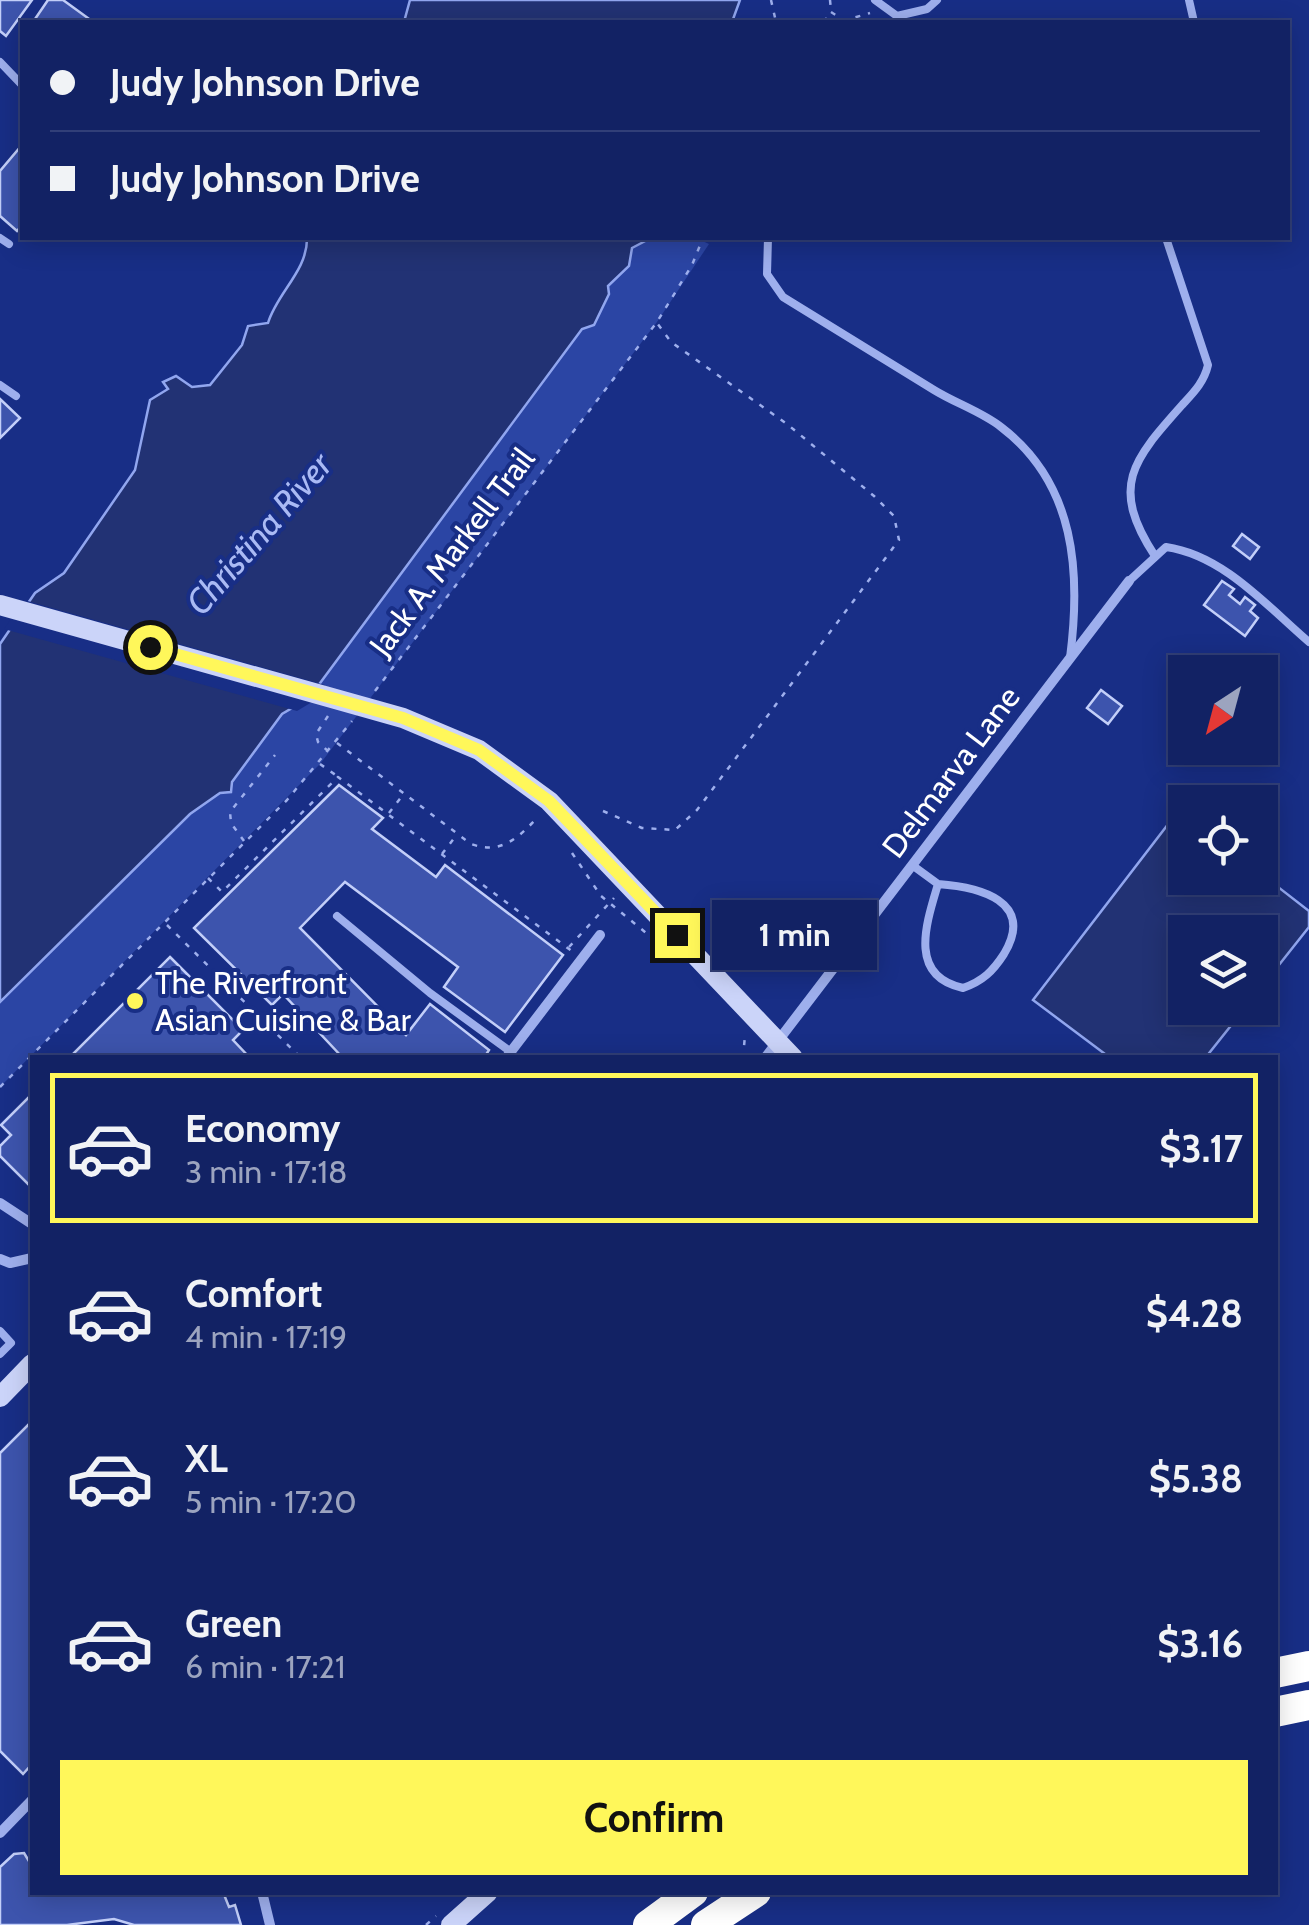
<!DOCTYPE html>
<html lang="en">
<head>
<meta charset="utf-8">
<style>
  :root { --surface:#122264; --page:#1b2a6a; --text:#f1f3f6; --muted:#9ca4bf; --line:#313f78; --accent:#fff75a }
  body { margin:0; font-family:Cabin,sans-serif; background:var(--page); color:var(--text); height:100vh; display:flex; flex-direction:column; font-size:38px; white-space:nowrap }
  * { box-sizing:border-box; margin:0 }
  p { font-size:32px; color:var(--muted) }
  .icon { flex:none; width:55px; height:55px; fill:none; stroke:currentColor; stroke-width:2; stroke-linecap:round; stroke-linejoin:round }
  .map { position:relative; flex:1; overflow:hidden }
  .drawer { position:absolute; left:30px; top:1055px; width:1248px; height:840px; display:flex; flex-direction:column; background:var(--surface); border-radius:0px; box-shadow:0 5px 25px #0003,0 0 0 2px var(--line) }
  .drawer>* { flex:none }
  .top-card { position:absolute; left:20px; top:20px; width:1270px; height:220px; border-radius:0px; box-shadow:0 5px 25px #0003,0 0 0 2px var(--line); display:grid; align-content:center; height:220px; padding:0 30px; background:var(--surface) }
  .needle { width:65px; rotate:216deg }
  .buttons { position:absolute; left:1168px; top:655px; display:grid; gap:20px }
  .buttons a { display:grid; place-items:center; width:110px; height:110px; border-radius:0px; background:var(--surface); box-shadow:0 5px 25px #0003,0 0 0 2px var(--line); font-size:50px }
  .end { position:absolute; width:45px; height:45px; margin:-22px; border:12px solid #fff75a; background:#111; box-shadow:0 0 0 5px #111 }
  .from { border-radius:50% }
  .bubble { position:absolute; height:70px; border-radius:0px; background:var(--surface); box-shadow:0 5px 25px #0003,0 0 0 2px var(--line); font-size:32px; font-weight:800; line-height:70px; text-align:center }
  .top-card b { display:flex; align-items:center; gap:35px; height:95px; font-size:38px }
  .top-card b+b { border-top:2px solid var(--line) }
  .top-card i { width:25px; height:25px; background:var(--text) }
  ul { padding:18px 0 0; list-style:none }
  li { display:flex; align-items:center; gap:30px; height:150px; margin:0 20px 15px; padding:0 10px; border:5px solid transparent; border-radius:0px }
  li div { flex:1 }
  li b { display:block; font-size:38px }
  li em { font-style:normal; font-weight:800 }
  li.current { border-color:var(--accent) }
  li>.icon { width:90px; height:90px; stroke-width:1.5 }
  .cta { display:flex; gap:20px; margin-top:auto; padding:20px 30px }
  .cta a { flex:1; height:115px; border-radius:0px; background:var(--accent); color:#111; font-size:40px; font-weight:800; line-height:115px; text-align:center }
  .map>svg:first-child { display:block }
  .green { fill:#2b45a4 }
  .water { fill:#223274; stroke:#91a6ef; stroke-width:2.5 }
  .pier { fill:#182e86 }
  .building { fill:#3d54ad; stroke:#c3cff9; stroke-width:2.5 }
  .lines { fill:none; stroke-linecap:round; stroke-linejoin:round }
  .path { stroke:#9eafed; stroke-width:2.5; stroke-dasharray:5 8; stroke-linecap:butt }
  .lane { stroke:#9eafed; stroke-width:8 }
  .street { stroke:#9eafed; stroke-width:10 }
  .secondary { stroke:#cbd4f9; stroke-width:20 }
  .highway { stroke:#fff; stroke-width:30 }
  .route { stroke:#fff75a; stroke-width:12 }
  .poi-dot { fill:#fff75a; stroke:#182e86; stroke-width:4 }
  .labels { text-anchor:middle; stroke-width:8; stroke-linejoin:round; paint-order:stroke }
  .street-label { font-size:32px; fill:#fff; stroke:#182e86 }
  .poi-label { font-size:32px; fill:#fff; stroke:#182e86; text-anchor:start }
  .water-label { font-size:35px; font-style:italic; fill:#aabaf4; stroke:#182e86 }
</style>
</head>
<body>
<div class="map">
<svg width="1309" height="1925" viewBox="0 0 1309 1925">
  <rect width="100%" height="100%" fill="#182e86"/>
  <path class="green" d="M 651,238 L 696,238 L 709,244 L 657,322 L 320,764 L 0,1087 L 0,1002 L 190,814 L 220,793 L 231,792 L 232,782 L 282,714 L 309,698 L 582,329 L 594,325 L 609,294 L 608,286 L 629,266 L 632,248 Z"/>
  <path class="water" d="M 410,0 L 740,0 L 732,22 L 404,22 Z
    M 319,238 L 651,238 L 632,248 L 629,266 L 608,286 L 609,294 L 594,325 L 582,329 L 309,698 L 282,714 L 232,782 L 231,792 L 220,793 L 190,814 L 0,1002 L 0,644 L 35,593 L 64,573 L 135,470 L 150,400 L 168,389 L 163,382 L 176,376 L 192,387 L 210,385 L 242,345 L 248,326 L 268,323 C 277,293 307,271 307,239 Z
    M 1179,810 L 1185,814 L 1185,878 L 1260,878 L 1260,873 L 1309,911 L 1309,927 L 1260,989 L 1260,932 L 1185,932 L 1185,1008 L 1245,1008 L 1206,1057 L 1109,1057 L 1033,1000 Z"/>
  <path class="pier" d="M 24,600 L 325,685 L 312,702 L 297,711 L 4,629 Z"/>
  <path class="building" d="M 0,0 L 32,0 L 6,36 L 0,31 Z
    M 48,0 L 63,0 L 92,21 L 33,22 Z
    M 22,145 L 22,225 L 17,231 L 0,216 L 0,171 Z
    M 0,399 L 20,418 L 0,438 Z
    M 1242,534 L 1259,547 L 1250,559 L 1233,546 Z
    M 1222,581 L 1234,589 L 1229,595 L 1240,604 L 1245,597 L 1255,605 L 1250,611 L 1258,618 L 1245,636 L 1204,605 Z
    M 1101,690 L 1122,706 L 1108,724 L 1087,708 Z
    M 339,785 L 383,818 L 372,829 L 436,877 L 445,865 L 563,955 L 505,1032 L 444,987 L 458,967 L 345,882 L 300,928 L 406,1035 L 430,1004 L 489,1050 L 484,1058 L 343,1058 L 283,994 L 272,1005 L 194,928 Z
    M 170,957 L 243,1030 L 233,1040 L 250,1058 L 69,1058 Z
    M 32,1094 L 32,1188 L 0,1156 L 0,1146 L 11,1135 L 1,1125 Z
    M 32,1421 L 32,1764 L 23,1774 L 0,1751 L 0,1453 Z
    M 24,1853 L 32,1866 L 32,1892 L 223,1892 L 229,1907 L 235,1905 L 241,1925 L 134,1925 L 114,1919 L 67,1925 L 0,1925 L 0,1867 L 14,1854 Z"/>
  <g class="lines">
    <path class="path" d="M 771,0 L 776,22
      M 830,0 L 831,11
      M 831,12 L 842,19
      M 843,21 L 870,13
      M 824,22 L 830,13
      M 375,691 L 657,322 L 692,265 L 703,238
      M 328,716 L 316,734 L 318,742 L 329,752
      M 337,743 L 471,844 C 501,855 518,838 538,817
      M 320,764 L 337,776
      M 603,811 L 642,828 L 675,830 L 697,810 L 899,540 L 894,516 L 874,496 L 787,424 L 671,342 L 657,323
      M 389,813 L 402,796
      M 244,841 L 231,823 L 230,812 L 275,755
      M 572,853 L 601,896 L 656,941
      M 442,854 L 455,837
      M 208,878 L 222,892 L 338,777 L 573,952
      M 167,925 L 301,1058
      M 569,947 L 614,898
      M 743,1058 L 745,1035
      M 0,1087 L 287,800 L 352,721
      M 426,1925 L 436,1916"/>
    <path class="lane" d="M 875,0 L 897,16 L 927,9 L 937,0
      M 1189,0 L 1194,22
      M 0,62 L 22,85
      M 0,238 L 9,244
      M 768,238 L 767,274 L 783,297 C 833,328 884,359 934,390 C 955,403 982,412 1001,427 C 1076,484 1081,573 1070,658
      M 0,385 L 16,396
      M 1155,556 C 1109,486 1133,460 1183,404 C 1194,392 1204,382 1208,365 L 1166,238
      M 1129,581 L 1166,547 C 1223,555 1267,606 1309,642
      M 912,865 L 938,884 C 926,924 908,976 963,988 C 983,981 993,971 1004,954 C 1036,901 979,887 938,884
      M 337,916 L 430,993 L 511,1052
      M 0,1331 L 11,1343 L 0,1354"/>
    <path class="street" d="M 506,1058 L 600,935
      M 765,1058 L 1129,581
      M 0,1203 L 32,1224
      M 0,1259 L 10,1263 L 32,1258
      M 0,1833 L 32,1800
      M 262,1892 L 270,1925"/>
    <path class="secondary" d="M 0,605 L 403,718 L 479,750 L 549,801 L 793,1058
      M 0,1397 L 32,1364
      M 451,1925 L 488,1892"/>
    <path class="highway" d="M 1275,1673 L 1309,1666
      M 1275,1712 L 1309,1705
      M 648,1925 L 693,1892
      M 706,1925 L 756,1892"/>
  </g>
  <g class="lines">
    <path class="route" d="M 150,647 L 403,718 L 479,750 L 549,801 L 677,935"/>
  </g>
  <circle class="poi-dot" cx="135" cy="1001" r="10"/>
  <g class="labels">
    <g class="street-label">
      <text transform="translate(452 552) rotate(-53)" y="11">Jack A. Markell Trail</text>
      <text transform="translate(951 772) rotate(-53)" y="11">Delmarva Lane</text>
    </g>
    <g class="poi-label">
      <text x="155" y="994">The Riverfront<tspan x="155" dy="37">Asian Cuisine &amp; Bar</tspan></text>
    </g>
    <g class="water-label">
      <text transform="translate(259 534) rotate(-49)" y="12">Christina River</text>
    </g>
  </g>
</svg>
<div class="buttons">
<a><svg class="needle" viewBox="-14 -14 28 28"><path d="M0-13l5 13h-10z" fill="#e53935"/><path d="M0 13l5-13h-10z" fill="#9ca4bf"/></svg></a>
<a><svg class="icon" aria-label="locate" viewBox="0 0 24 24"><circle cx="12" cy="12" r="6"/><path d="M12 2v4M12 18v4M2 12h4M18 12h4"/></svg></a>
<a><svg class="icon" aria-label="layers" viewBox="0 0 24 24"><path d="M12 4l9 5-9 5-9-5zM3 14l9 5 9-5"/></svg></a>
</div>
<i class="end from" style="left:150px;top:647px"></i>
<i class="end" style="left:677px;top:935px"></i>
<div class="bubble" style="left:712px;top:900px;width:165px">1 min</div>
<div class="top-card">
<b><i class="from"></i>Judy Johnson Drive</b>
<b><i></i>Judy Johnson Drive</b>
</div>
<section class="drawer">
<ul>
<li class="current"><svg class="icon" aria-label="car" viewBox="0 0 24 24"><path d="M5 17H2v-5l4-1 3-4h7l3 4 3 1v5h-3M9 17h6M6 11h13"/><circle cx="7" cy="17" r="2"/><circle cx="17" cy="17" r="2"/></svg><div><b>Economy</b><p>3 min · 17:18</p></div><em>$3.17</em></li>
<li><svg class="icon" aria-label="car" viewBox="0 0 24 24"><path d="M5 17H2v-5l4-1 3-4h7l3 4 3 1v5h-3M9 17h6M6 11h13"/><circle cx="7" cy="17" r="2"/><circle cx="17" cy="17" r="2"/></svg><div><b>Comfort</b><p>4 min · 17:19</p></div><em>$4.28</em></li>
<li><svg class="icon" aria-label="car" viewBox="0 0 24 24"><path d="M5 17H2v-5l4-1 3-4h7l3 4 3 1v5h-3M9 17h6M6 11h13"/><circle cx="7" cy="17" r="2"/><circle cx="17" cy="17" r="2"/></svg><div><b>XL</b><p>5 min · 17:20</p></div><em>$5.38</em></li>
<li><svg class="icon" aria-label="car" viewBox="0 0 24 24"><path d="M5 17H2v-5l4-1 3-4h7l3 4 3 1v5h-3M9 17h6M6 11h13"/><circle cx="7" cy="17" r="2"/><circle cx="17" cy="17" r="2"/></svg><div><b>Green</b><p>6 min · 17:21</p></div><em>$3.16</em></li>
</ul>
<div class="cta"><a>Confirm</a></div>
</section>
</div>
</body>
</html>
